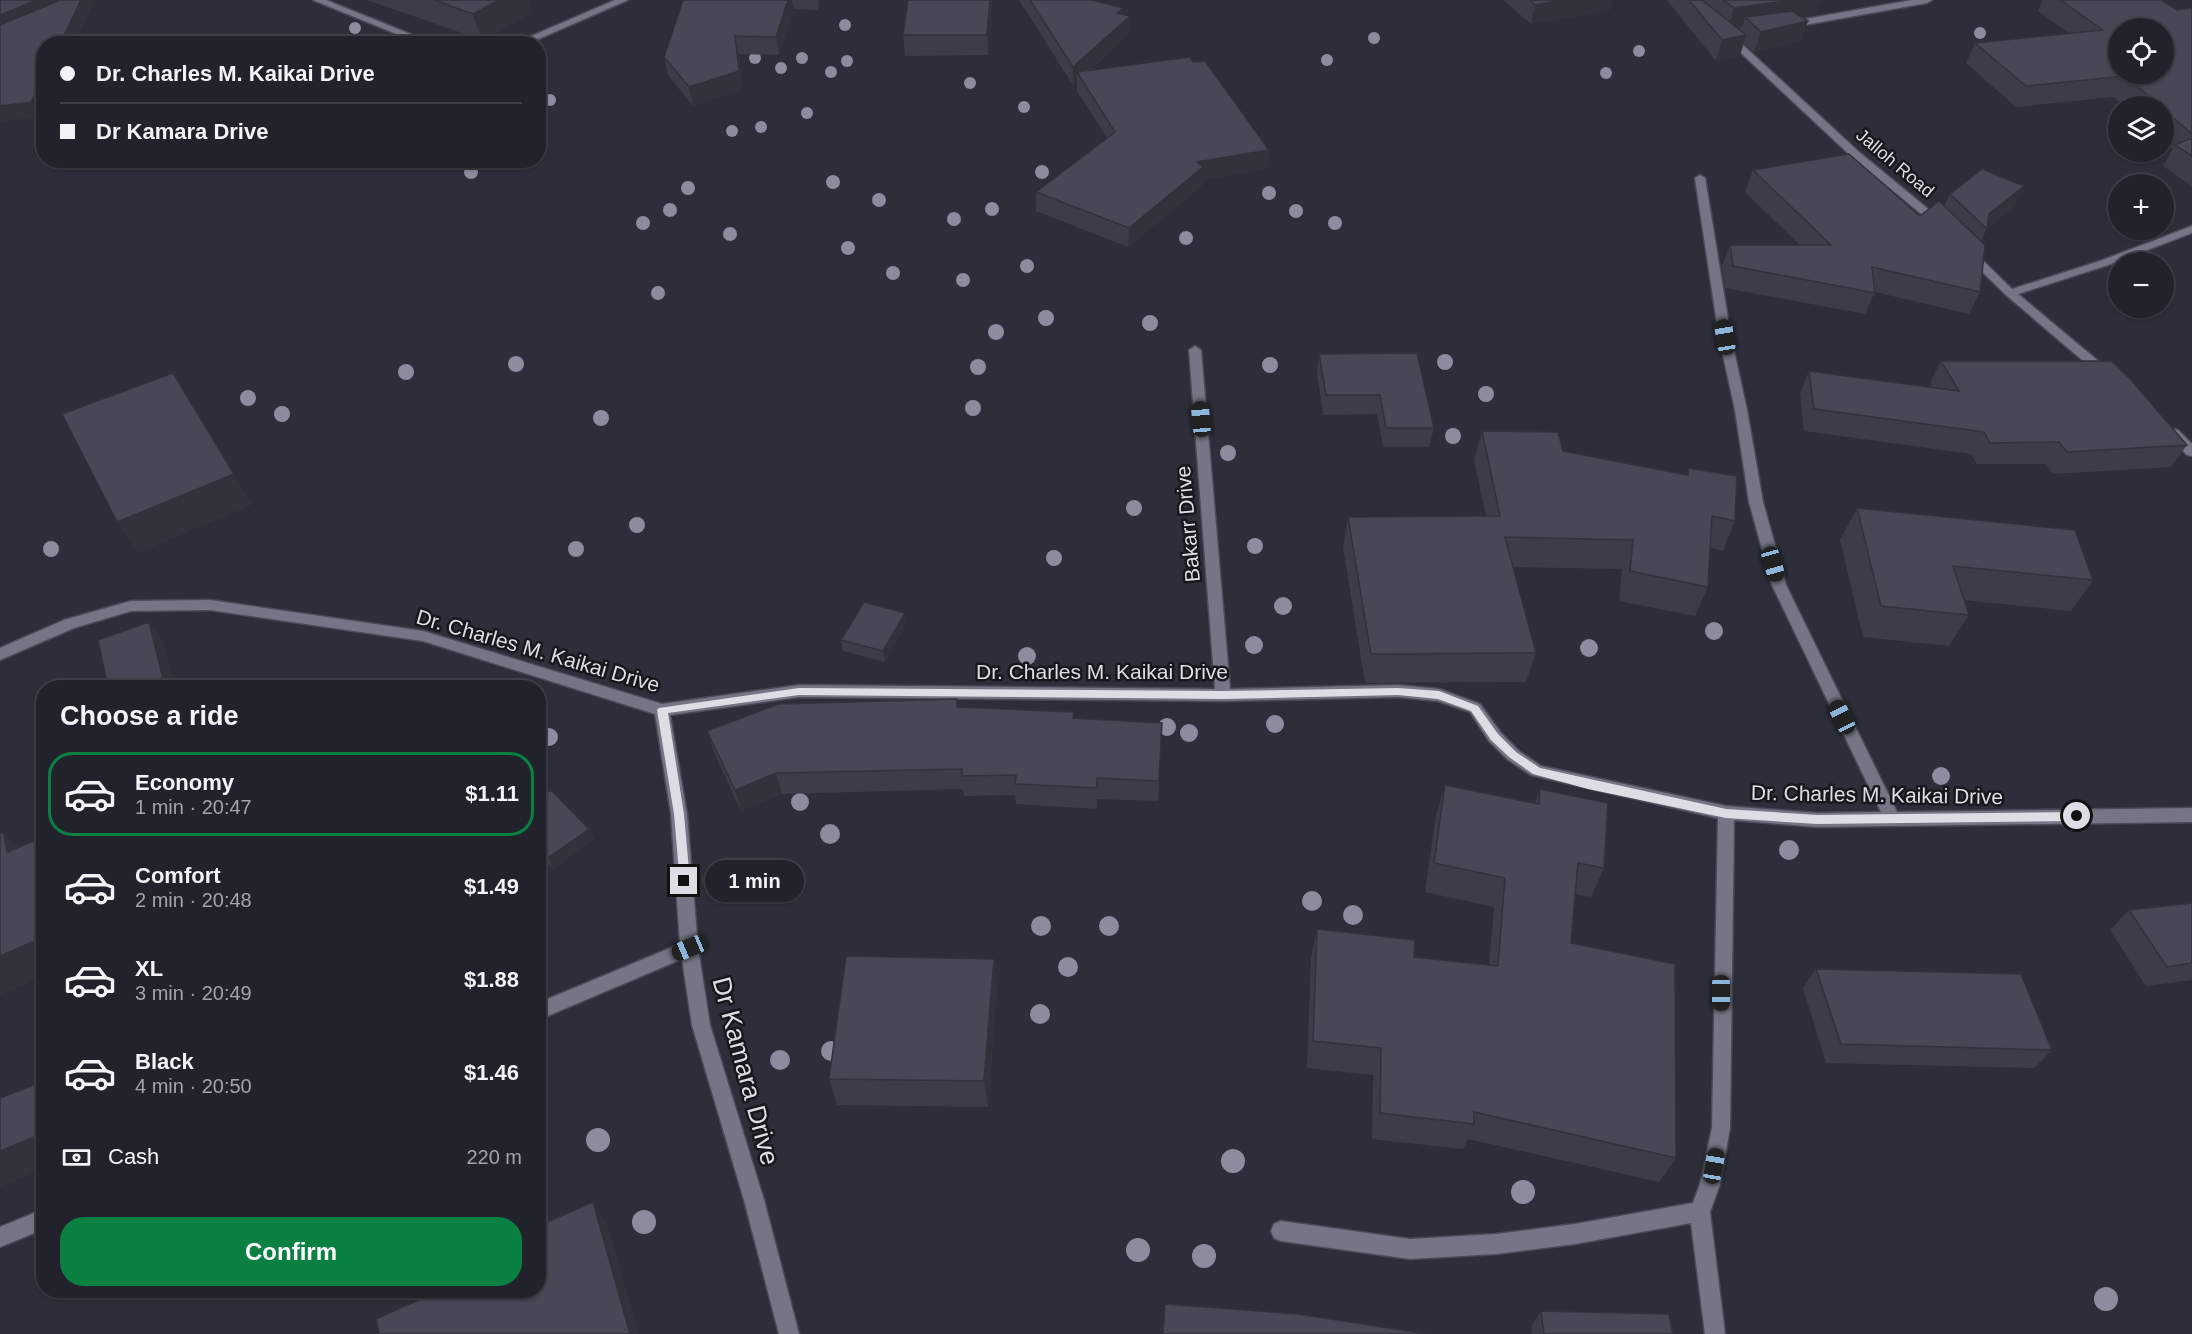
<!DOCTYPE html>
<html lang="en">
<head>
<meta charset="utf-8">
<style>
  :root { --surface:#22222c; --page:#2e2f38; --text:#f1f3f6; --muted:#a2a4a9; --line:#3f3f48; --accent:#0b8043 }
  body { margin:0; font-family:Helvetica,sans-serif; background:var(--page); color:var(--text); height:100vh; display:flex; flex-direction:column; font-size:22px; white-space:nowrap }
  * { box-sizing:border-box; margin:0 }
  p { font-size:20px; color:var(--muted) }
  .icon { flex:none; width:33px; height:33px; fill:none; stroke:currentColor; stroke-width:2; stroke-linecap:round; stroke-linejoin:round }
  .map { position:relative; flex:1; overflow:hidden }
  .details { position:absolute; left:36px; top:680px; width:510px; height:618px; display:flex; flex-direction:column; background:var(--surface); border-radius:24px; box-shadow:0 2px 4px #0004,0 0 0 2px var(--line) }
  .details>* { flex:none }
  .guide { position:absolute; left:36px; top:36px; width:510px; height:132px; border-radius:24px; box-shadow:0 2px 4px #0004,0 0 0 2px var(--line); display:grid; align-content:center; height:132px; padding:0 24px; background:var(--surface) }
  .tools { position:absolute; left:2108px; top:18px; display:grid; gap:12px }
  .tools a { display:grid; place-items:center; width:66px; height:66px; border-radius:50%; background:var(--surface); box-shadow:0 2px 4px #0004,0 0 0 2px var(--line); font-size:30px }
  .end { position:absolute; width:27px; height:27px; margin:-14px; border:8px solid #dcdde5; background:#111; box-shadow:0 0 0 3px #111 }
  .from { border-radius:50% }
  .bubble { position:absolute; height:42px; border-radius:21px; background:var(--surface); box-shadow:0 2px 4px #0004,0 0 0 2px var(--line); font-size:20px; font-weight:800; line-height:42px; text-align:center }
  .car { position:absolute; width:18px; height:36px; margin:-18px -9px; border-radius:8px; box-shadow:0 0 4px 2px #0007; background:linear-gradient(#222 24%,#8ab4d8 0 40%,#222 0 76%,#8ab4d8 0 86%,#222 0) }
  .guide b { display:flex; align-items:center; gap:21px; height:57px; font-size:22px }
  .guide b+b { border-top:2px solid var(--line) }
  .guide i { width:15px; height:15px; background:var(--text) }
  ul { padding:0; list-style:none }
  li { display:flex; align-items:center; gap:18px; height:84px; margin:0 12px 9px; padding:0 12px; border:3px solid transparent; border-radius:24px }
  li div { flex:1 }
  li b { display:block; font-size:22px }
  li em { font-style:normal; font-weight:800 }
  li.on { border-color:var(--accent) }
  li>.icon { width:54px; height:54px; stroke-width:1.5 }
  h2 { padding:0 24px; font-size:27px; line-height:72px }
  .pay { display:flex; align-items:center; gap:15px; height:66px; padding:0 24px; font-size:22px }
  .pay p { margin-inline-start:auto }
  .action { display:flex; gap:12px; margin-top:auto; padding:12px 24px }
  .action a { flex:1; height:69px; border-radius:24px; background:var(--accent); color:#fff; font-size:24px; font-weight:800; line-height:69px; text-align:center }
  .map>svg:first-child { display:block }
  .lines { fill:none; stroke-linecap:round; stroke-linejoin:round }
  .minor-casing { stroke:#494a55; stroke-width:3 }
  .minor { fill:#757685; fill-rule:evenodd }
  .tree { fill:#8b8c9d }
  .wall { fill:#3d3d49 }
  .shaded-wall { fill:#32323c }
  .building { fill:#474755; stroke:#32323c; stroke-width:1.5; fill-rule:evenodd }
  .route { fill:#dcdde5 }
  .labels { text-anchor:middle; stroke-width:5; stroke-linejoin:round; paint-order:stroke }
  .far-street-label { font-size:18px; fill:#dcdde5; stroke:#17171d }
  .street-label { font-size:21px; fill:#dcdde5; stroke:#17171d }
  .near-street-label { font-size:26px; fill:#dcdde5; stroke:#17171d }
</style>
</head>
<body>
<div class="map">
<svg width="2192" height="1334" viewBox="0 0 2192 1334">
  <rect width="100%" height="100%" fill="#2e2e3b"/>
  <g class="lines">
    <defs>
      <path id="minor" d="M 313,0 L 326,0 L 435,44 L 421,44 Z
        M 615,0 L 628,0 L 527,44 L 513,44 Z
        M 1912,0 L 1932,0 L 1927,3 L 1788,28 L 1783,25 L 1788,22 Z
        M 1725,34 L 1731,34 L 1859,152 L 1945,223 L 1945,227 L 1937,227 L 1851,156 L 1725,38 Z
        M 1700,175 L 1705,178 L 1731,337 L 1747,410 L 1763,502 L 1786,585 L 1897,812 L 2192,808 L 2192,822 L 1817,827 L 1734,820 L 1730,1128 L 1720,1184 L 1710,1212 L 1725,1334 L 1705,1334 L 1691,1223 L 1575,1244 L 1496,1254 L 1410,1259 L 1281,1241 L 1274,1238 L 1271,1231 L 1274,1224 L 1281,1221 L 1410,1239 L 1496,1234 L 1575,1224 L 1693,1203 L 1700,1184 L 1712,1128 L 1718,818 L 1531,775 L 1507,759 L 1489,741 L 1470,712 L 1438,701 L 1398,697 L 1223,701 L 799,697 L 670,715 L 687,814 L 698,948 L 710,1025 L 764,1200 L 799,1334 L 779,1334 L 744,1200 L 692,1025 L 682,959 L 538,1020 L 538,1003 L 680,944 L 671,814 L 655,714 L 423,641 L 210,610 L 131,611 L 74,628 L 0,660 L 0,648 L 64,620 L 131,601 L 210,600 L 423,631 L 662,704 L 799,685 L 1215,689 L 1189,350 L 1195,346 L 1201,350 L 1230,689 L 1398,685 L 1439,689 L 1480,704 L 1501,733 L 1519,751 L 1541,766 L 1726,806 L 1817,813 L 1881,812 L 1772,585 L 1749,502 L 1735,410 L 1719,337 L 1695,178 Z
        M 2192,226 L 2192,233 L 2108,265 L 2018,294 L 2109,370 L 2111,373 L 2105,377 L 2101,376 L 2006,295 L 1962,252 L 1964,250 L 1972,250 L 2012,289 L 2100,261 Z
        M 2173,429 L 2178,430 L 2192,444 L 2192,456 L 2187,455 L 2168,436 L 2167,433 L 2168,430 Z
        M 44,1209 L 44,1229 L 0,1247 L 0,1227 Z"/>
    </defs>
    <use href="#minor" class="minor-casing"/>
    <use href="#minor" class="minor"/>
  </g>
  <g class="tree">
    <circle cx="845" cy="25" r="6"/>
    <circle cx="355" cy="28" r="6"/>
    <circle cx="1980" cy="33" r="6"/>
    <circle cx="1374" cy="38" r="6"/>
    <circle cx="1639" cy="51" r="6"/>
    <circle cx="755" cy="58" r="6"/>
    <circle cx="802" cy="58" r="6"/>
    <circle cx="1327" cy="60" r="6"/>
    <circle cx="847" cy="61" r="6"/>
    <circle cx="781" cy="68" r="6"/>
    <circle cx="831" cy="72" r="6"/>
    <circle cx="1606" cy="73" r="6"/>
    <circle cx="970" cy="83" r="6"/>
    <circle cx="550" cy="100" r="6"/>
    <circle cx="1024" cy="107" r="6"/>
    <circle cx="807" cy="113" r="6"/>
    <circle cx="761" cy="127" r="6"/>
    <circle cx="732" cy="131" r="6"/>
    <circle cx="471" cy="172" r="7"/>
    <circle cx="1042" cy="172" r="7"/>
    <circle cx="833" cy="182" r="7"/>
    <circle cx="688" cy="188" r="7"/>
    <circle cx="1269" cy="193" r="7"/>
    <circle cx="879" cy="200" r="7"/>
    <circle cx="992" cy="209" r="7"/>
    <circle cx="670" cy="210" r="7"/>
    <circle cx="1296" cy="211" r="7"/>
    <circle cx="954" cy="219" r="7"/>
    <circle cx="643" cy="223" r="7"/>
    <circle cx="1335" cy="223" r="7"/>
    <circle cx="730" cy="234" r="7"/>
    <circle cx="1186" cy="238" r="7"/>
    <circle cx="848" cy="248" r="7"/>
    <circle cx="1027" cy="266" r="7"/>
    <circle cx="893" cy="273" r="7"/>
    <circle cx="963" cy="280" r="7"/>
    <circle cx="658" cy="293" r="7"/>
    <circle cx="1046" cy="318" r="8"/>
    <circle cx="1150" cy="323" r="8"/>
    <circle cx="996" cy="332" r="8"/>
    <circle cx="1445" cy="362" r="8"/>
    <circle cx="516" cy="364" r="8"/>
    <circle cx="1270" cy="365" r="8"/>
    <circle cx="978" cy="367" r="8"/>
    <circle cx="406" cy="372" r="8"/>
    <circle cx="1486" cy="394" r="8"/>
    <circle cx="248" cy="398" r="8"/>
    <circle cx="973" cy="408" r="8"/>
    <circle cx="282" cy="414" r="8"/>
    <circle cx="601" cy="418" r="8"/>
    <circle cx="1453" cy="436" r="8"/>
    <circle cx="1228" cy="453" r="8"/>
    <circle cx="1134" cy="508" r="8"/>
    <circle cx="637" cy="525" r="8"/>
    <circle cx="1255" cy="546" r="8"/>
    <circle cx="51" cy="549" r="8"/>
    <circle cx="576" cy="549" r="8"/>
    <circle cx="1054" cy="558" r="8"/>
    <circle cx="1283" cy="606" r="9"/>
    <circle cx="1714" cy="631" r="9"/>
    <circle cx="1254" cy="645" r="9"/>
    <circle cx="1589" cy="648" r="9"/>
    <circle cx="1027" cy="656" r="9"/>
    <circle cx="1275" cy="724" r="9"/>
    <circle cx="1167" cy="727" r="9"/>
    <circle cx="1189" cy="733" r="9"/>
    <circle cx="549" cy="737" r="9"/>
    <circle cx="1941" cy="776" r="9"/>
    <circle cx="800" cy="802" r="9"/>
    <circle cx="830" cy="834" r="10"/>
    <circle cx="1789" cy="850" r="10"/>
    <circle cx="1312" cy="901" r="10"/>
    <circle cx="1353" cy="915" r="10"/>
    <circle cx="1041" cy="926" r="10"/>
    <circle cx="1109" cy="926" r="10"/>
    <circle cx="1068" cy="967" r="10"/>
    <circle cx="1040" cy="1014" r="10"/>
    <circle cx="831" cy="1051" r="10"/>
    <circle cx="780" cy="1060" r="10"/>
    <circle cx="598" cy="1140" r="12"/>
    <circle cx="1233" cy="1161" r="12"/>
    <circle cx="1523" cy="1192" r="12"/>
    <circle cx="644" cy="1222" r="12"/>
    <circle cx="1138" cy="1250" r="12"/>
    <circle cx="1204" cy="1256" r="12"/>
    <circle cx="2106" cy="1299" r="12"/>
  </g>
  <path class="wall" d="M 367,0 L 529,0 L 532,13 L 482,40 Z
    M 683,0 L 819,0 L 818,10 L 794,9 L 779,55 L 739,54 L 742,89 L 693,106 L 668,75 L 664,57 Z
    M 908,0 L 992,0 L 988,55 L 905,56 L 903,35 Z
    M 1019,0 L 1092,0 L 1123,8 L 1123,15 L 1130,16 L 1129,34 L 1089,71 L 1193,62 L 1269,150 L 1267,169 L 1202,180 L 1202,186 L 1128,247 L 1036,211 L 1036,192 L 1107,138 L 1077,91 L 1077,81 L 1073,85 Z
    M 1503,0 L 1612,0 L 1610,10 L 1531,24 Z
    M 1667,0 L 1821,0 L 1816,13 L 1803,18 L 1808,21 L 1801,41 L 1754,52 L 1744,43 L 1740,55 L 1716,61 Z
    M 2043,0 L 2161,0 L 2177,10 L 2192,8 L 2192,186 L 2163,166 L 2173,149 L 2163,140 L 2163,106 L 2125,106 L 2114,97 L 2016,107 L 1966,63 L 1975,43 L 2069,33 L 2038,11 Z
    M 1753,170 L 1920,216 L 1944,206 L 1950,194 L 2024,186 L 2013,208 L 1987,228 L 1981,241 L 1980,292 L 1969,314 L 1875,292 L 1865,314 L 1725,288 L 1722,266 L 1730,245 L 1800,245 L 1745,192 Z
    M 1319,354 L 1434,428 L 1429,447 L 1383,447 L 1377,414 L 1323,415 L 1317,373 Z
    M 1941,361 L 2187,445 L 2171,467 L 2053,474 L 2046,464 L 1977,464 L 1971,454 L 1804,431 L 1800,393 L 1809,371 L 1933,387 L 1930,383 Z
    M 1482,431 L 1563,451 L 1686,474 L 1688,468 L 1735,521 L 1723,551 L 1710,548 L 1708,587 L 1695,616 L 1619,601 L 1622,569 L 1513,567 L 1536,653 L 1526,682 L 1365,683 L 1343,547 L 1348,517 L 1486,516 L 1474,460 Z
    M 1857,508 L 2093,580 L 2071,611 L 1964,600 L 1969,615 L 1949,646 L 1863,637 L 1840,540 Z
    M 905,613 L 906,624 L 885,662 L 843,651 L 841,640 Z
    M 958,707 L 1074,718 L 1162,723 L 1158,801 L 1097,799 L 1097,809 L 1016,804 L 1015,795 L 964,796 L 963,789 L 782,794 L 741,811 L 714,752 L 707,731 Z
    M 1445,785 L 1535,803 L 1540,789 L 1604,868 L 1591,897 L 1575,894 L 1571,943 L 1676,1158 L 1659,1182 L 1468,1139 L 1463,1149 L 1372,1139 L 1373,1075 L 1307,1068 L 1311,958 L 1317,929 L 1414,957 L 1489,965 L 1494,907 L 1425,892 L 1436,815 Z
    M 538,798 L 589,829 L 594,839 L 553,869 L 538,854 Z
    M 2192,903 L 2192,980 L 2146,986 L 2110,930 L 2129,910 Z
    M 994,959 L 997,987 L 988,1107 L 837,1105 L 829,1079 Z
    M 1816,969 L 2052,1050 L 2034,1068 L 1826,1063 L 1803,988 Z
    M 1541,1311 L 1673,1334 L 1532,1334 L 1531,1326 Z"/>
  <path class="shaded-wall" d="M 37,0 L 78,0 L 0,34 L 0,15 Z
    M 81,0 L 91,0 L 93,4 L 75,44 L 60,44 Z
    M 499,0 L 529,0 L 532,13 L 482,40 L 473,14 Z
    M 788,0 L 792,0 L 794,9 L 779,55 L 776,37 Z
    M 990,0 L 992,0 L 988,55 L 987,35 Z
    M 1562,0 L 1612,0 L 1610,10 L 1531,24 L 1535,5 Z
    M 1793,0 L 1821,0 L 1816,13 L 1802,18 L 1745,17 L 1742,27 L 1728,29 L 1734,8 Z
    M 1123,8 L 1123,22 L 1130,16 L 1129,34 L 1080,78 L 1077,72 L 1077,81 L 1073,85 L 1073,67 L 1117,13 Z
    M 1808,21 L 1801,41 L 1754,52 L 1761,32 Z
    M 1746,35 L 1740,55 L 1716,61 L 1722,40 Z
    M 735,36 L 739,54 L 742,89 L 693,106 L 689,87 Z
    M 44,76 L 44,108 L 39,117 L 0,122 L 0,106 Z
    M 1269,150 L 1267,169 L 1202,180 L 1202,186 L 1128,247 L 1129,228 L 1197,162 Z
    M 2024,186 L 2013,208 L 1987,229 L 1989,214 Z
    M 234,474 L 252,505 L 138,553 L 117,522 Z
    M 905,613 L 906,624 L 885,662 L 883,651 Z
    M 149,622 L 164,643 L 175,687 L 165,687 Z
    M 776,773 L 782,794 L 741,811 L 735,790 Z
    M 589,829 L 594,839 L 553,869 L 548,858 Z
    M 3,831 L 30,859 L 7,852 Z
    M 44,937 L 44,976 L 0,995 L 0,956 Z
    M 994,959 L 997,987 L 988,1107 L 984,1081 Z
    M 44,1133 L 44,1169 L 0,1187 L 0,1151 Z
    M 593,1202 L 608,1226 L 639,1334 L 630,1334 Z"/>
  <path class="building" d="M 0,0 L 37,0 L 0,15 Z
    M 60,0 L 81,0 L 60,44 L 44,44 L 44,76 L 31,102 L 0,106 L 0,25 Z
    M 434,0 L 499,0 L 473,14 Z
    M 683,0 L 788,0 L 776,37 L 735,36 L 739,71 L 689,87 L 664,57 Z
    M 908,0 L 990,0 L 987,35 L 903,35 Z
    M 1030,0 L 1092,0 L 1123,8 L 1117,13 L 1130,16 L 1073,67 Z
    M 1530,0 L 1562,0 L 1535,5 Z
    M 1689,0 L 1702,0 L 1746,35 L 1722,40 Z
    M 1723,0 L 1793,0 L 1734,8 Z
    M 2060,0 L 2161,0 L 2177,10 L 2192,8 L 2192,134 L 2163,109 L 2163,106 L 2161,106 L 2125,76 L 2026,86 L 1975,43 L 2103,30 ZM 2118,28 L 2163,28 L 2163,74 L 2118,74 Z
    M 1792,11 L 1808,21 L 1761,32 L 1745,17 Z
    M 1190,57 L 1193,62 L 1205,61 L 1269,150 L 1197,162 L 1203,167 L 1129,228 L 1036,192 L 1115,132 L 1077,72 Z
    M 2192,138 L 2192,156 L 2175,145 Z
    M 1849,154 L 1920,216 L 1939,201 L 1985,245 L 1980,292 L 1872,267 L 1875,293 L 1733,266 L 1730,245 L 1831,245 L 1753,170 Z
    M 1982,169 L 2024,186 L 1989,214 L 1987,229 L 1950,194 Z
    M 1417,353 L 1434,428 L 1386,428 L 1380,395 L 1326,395 L 1319,354 Z
    M 1941,361 L 2112,361 L 2131,380 L 2187,445 L 2067,452 L 2059,442 L 1990,443 L 1984,432 L 1814,409 L 1809,371 L 1959,391 Z
    M 173,373 L 234,474 L 117,522 L 62,414 Z
    M 1482,431 L 1558,432 L 1563,451 L 1688,475 L 1688,468 L 1737,476 L 1735,521 L 1712,516 L 1708,587 L 1630,571 L 1633,540 L 1505,537 L 1536,653 L 1371,654 L 1348,517 L 1500,516 Z
    M 1857,508 L 2075,530 L 2093,580 L 1953,566 L 1969,615 L 1881,606 Z
    M 864,602 L 905,613 L 883,651 L 841,640 Z
    M 149,622 L 165,687 L 108,687 L 98,640 Z
    M 957,699 L 957,707 L 1074,712 L 1073,718 L 1162,723 L 1159,781 L 1097,778 L 1097,788 L 1015,784 L 1016,775 L 962,776 L 962,769 L 776,773 L 735,790 L 707,731 L 778,704 Z
    M 1445,785 L 1539,804 L 1540,789 L 1608,803 L 1604,868 L 1578,863 L 1571,943 L 1675,964 L 1676,1158 L 1474,1112 L 1474,1124 L 1380,1113 L 1381,1048 L 1313,1041 L 1317,929 L 1415,940 L 1414,957 L 1498,966 L 1505,878 L 1434,863 Z
    M 551,790 L 589,829 L 548,858 L 538,849 L 538,798 Z
    M 3,831 L 7,852 L 44,837 L 44,937 L 0,956 L 0,833 Z
    M 2192,903 L 2192,963 L 2167,967 L 2129,910 Z
    M 846,956 L 994,959 L 984,1081 L 829,1079 Z
    M 1816,969 L 2021,974 L 2052,1050 L 1841,1044 Z
    M 44,1081 L 44,1133 L 0,1151 L 0,1098 Z
    M 593,1202 L 630,1334 L 379,1334 L 376,1319 L 425,1297 L 424,1290 L 538,1290 L 538,1226 Z
    M 1165,1304 L 1298,1314 L 1428,1334 L 1163,1334 Z
    M 1541,1311 L 1669,1314 L 1673,1334 L 1544,1334 Z"/>
  <path class="route" d="M 799,688 L 1223,691 L 1398,688 L 1439,691 L 1478,706 L 1498,734 L 1516,752 L 1540,768 L 1726,809 L 1817,815 L 2077,812 L 2082,816 L 2077,821 L 1817,824 L 1726,818 L 1588,789 L 1533,774 L 1509,757 L 1491,740 L 1471,711 L 1438,699 L 1398,695 L 1223,699 L 799,695 L 668,713 L 684,814 L 690,881 L 688,884 L 680,884 L 674,814 L 657,710 L 659,708 Z"/>
  <g class="labels">
    <g class="far-street-label">
      <text transform="translate(1895 163) rotate(40)" y="6">Jalloh Road</text>
    </g>
    <g class="street-label">
      <text transform="translate(1188 524) rotate(-95)" y="7">Bakarr Drive</text>
      <text transform="translate(538 651) rotate(16)" y="7">Dr. Charles M. Kaikai Drive</text>
      <text x="1102" y="679">Dr. Charles M. Kaikai Drive</text>
      <text transform="translate(1877 795) rotate(1)" y="7">Dr. Charles M. Kaikai Drive</text>
    </g>
    <g class="near-street-label">
      <text transform="translate(746 1071) rotate(75)" y="9">Dr Kamara Drive</text>
    </g>
  </g>
</svg>
<div class="tools">
<a><svg class="icon" aria-label="locate" viewBox="0 0 24 24"><circle cx="12" cy="12" r="6"/><path d="M12 2v4M12 18v4M2 12h4M18 12h4"/></svg></a>
<a><svg class="icon" aria-label="layers" viewBox="0 0 24 24"><path d="M12 4l9 5-9 5-9-5zM3 14l9 5 9-5"/></svg></a>
<a>+</a>
<a>−</a>
</div>
<i class="end from" style="left:2077px;top:816px"></i>
<i class="end" style="left:684px;top:881px"></i>
<div class="bubble" style="left:705px;top:860px;width:99px">1 min</div>
<i class="car" style="left:1725px;top:337px;rotate:351deg"></i>
<i class="car" style="left:1201px;top:419px;rotate:355deg"></i>
<i class="car" style="left:1773px;top:564px;rotate:164deg"></i>
<i class="car" style="left:1842px;top:717px;rotate:334deg"></i>
<i class="car" style="left:689px;top:948px;rotate:247deg"></i>
<i class="car" style="left:1721px;top:993px;rotate:180deg"></i>
<i class="car" style="left:1714px;top:1166px;rotate:10deg"></i>
<div class="guide">
<b><i class="from"></i>Dr. Charles M. Kaikai Drive</b>
<b><i></i>Dr Kamara Drive</b>
</div>
<section class="details">
<h2>Choose a ride</h2>
<ul>
<li class="on"><svg class="icon" aria-label="car" viewBox="0 0 24 24"><path d="M5 17H2v-5l4-1 3-4h7l3 4 3 1v5h-3M9 17h6M6 11h13"/><circle cx="7" cy="17" r="2"/><circle cx="17" cy="17" r="2"/></svg><div><b>Economy</b><p>1 min · 20:47</p></div><em>$1.11</em></li>
<li><svg class="icon" aria-label="car" viewBox="0 0 24 24"><path d="M5 17H2v-5l4-1 3-4h7l3 4 3 1v5h-3M9 17h6M6 11h13"/><circle cx="7" cy="17" r="2"/><circle cx="17" cy="17" r="2"/></svg><div><b>Comfort</b><p>2 min · 20:48</p></div><em>$1.49</em></li>
<li><svg class="icon" aria-label="car" viewBox="0 0 24 24"><path d="M5 17H2v-5l4-1 3-4h7l3 4 3 1v5h-3M9 17h6M6 11h13"/><circle cx="7" cy="17" r="2"/><circle cx="17" cy="17" r="2"/></svg><div><b>XL</b><p>3 min · 20:49</p></div><em>$1.88</em></li>
<li><svg class="icon" aria-label="car" viewBox="0 0 24 24"><path d="M5 17H2v-5l4-1 3-4h7l3 4 3 1v5h-3M9 17h6M6 11h13"/><circle cx="7" cy="17" r="2"/><circle cx="17" cy="17" r="2"/></svg><div><b>Black</b><p>4 min · 20:50</p></div><em>$1.46</em></li>
</ul>
<div class="pay"><svg class="icon" aria-label="cash" viewBox="0 0 24 24"><path d="M3 7h18v10H3z"/><circle cx="12" cy="12" r="2"/></svg>Cash<p>220 m</p></div>
<div class="action"><a>Confirm</a></div>
</section>
</div>
</body>
</html>
